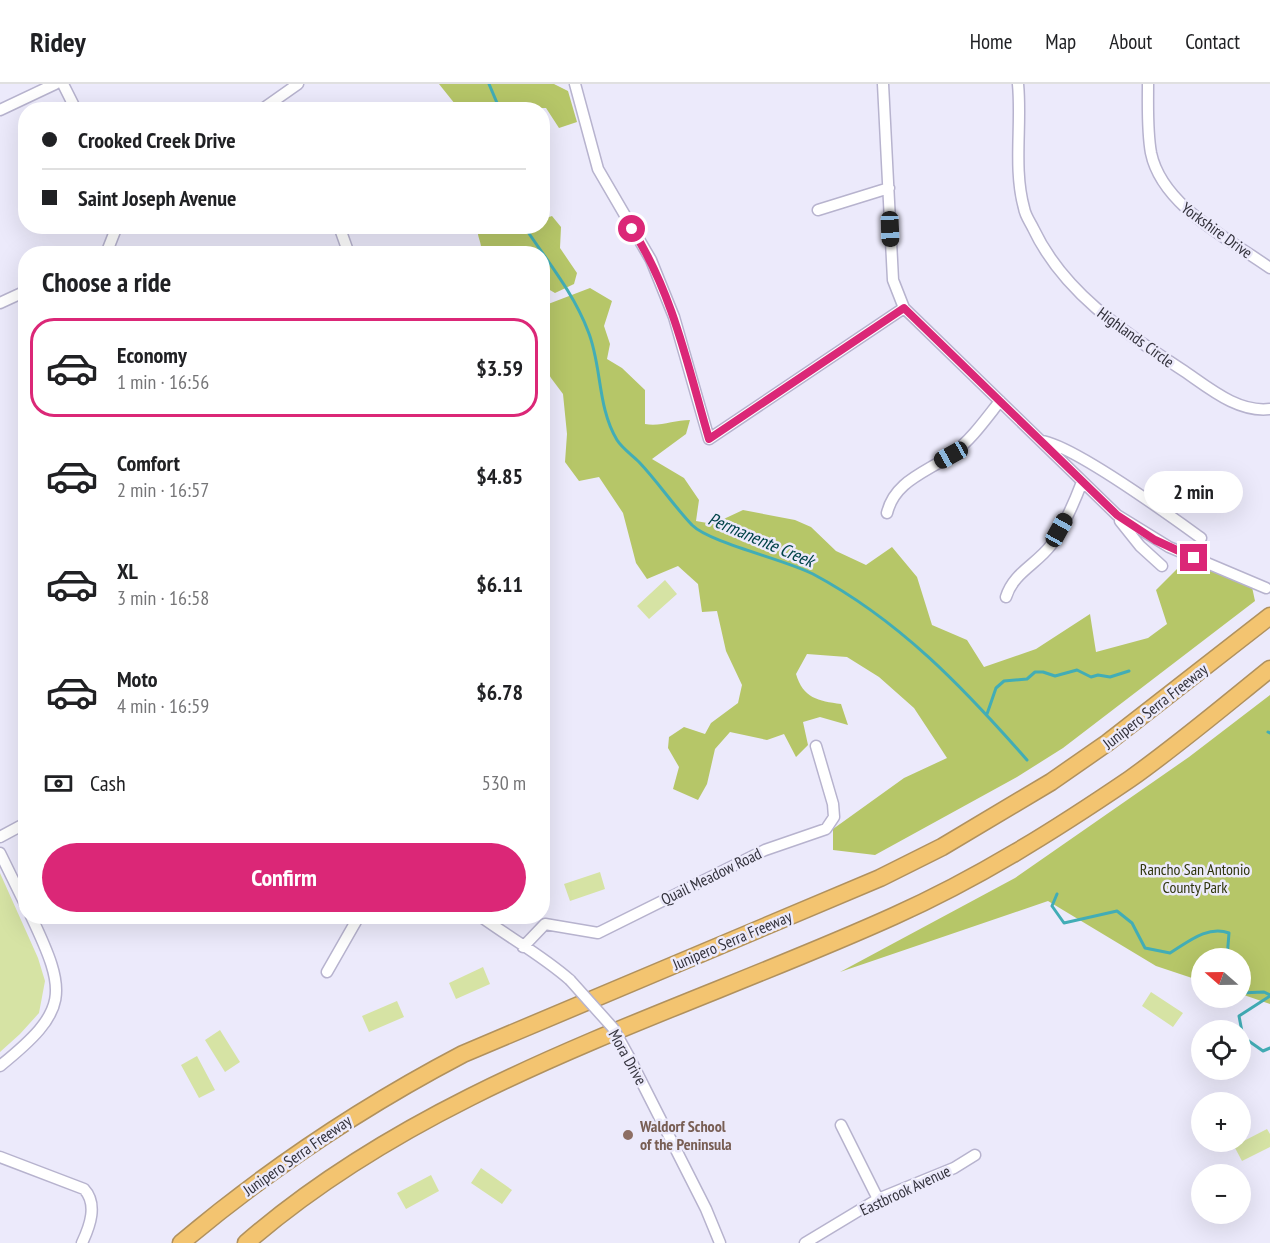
<!DOCTYPE html>
<html lang="en">
<head>
<meta charset="utf-8">
<style>
  :root { --surface:#fff; --page:#f6f6f6; --text:#202124; --muted:#757577; --line:#e0e0e0; --accent:#db2777 }
  body { margin:0; font-family:"PT Sans Narrow",sans-serif; background:var(--page); color:var(--text); height:100vh; display:flex; flex-direction:column; font-size:22px; white-space:nowrap }
  * { box-sizing:border-box; margin:0 }
  p { font-size:20px; color:var(--muted) }
  .icon { flex:none; width:33px; height:33px; fill:none; stroke:currentColor; stroke-width:2; stroke-linecap:round; stroke-linejoin:round }
  .map { position:relative; flex:1; overflow:hidden }
  .details { position:absolute; left:18px; top:162px; width:532px; height:678px; display:flex; flex-direction:column; background:var(--surface); border-radius:24px; box-shadow:0 6px 24px #0002 }
  .details>* { flex:none }
  .top-card { position:absolute; left:18px; top:18px; width:532px; height:132px; border-radius:24px; box-shadow:0 6px 24px #0002; display:grid; align-content:center; height:132px; padding:0 24px; background:var(--surface) }
  .needle { width:39px; rotate:290deg }
  .tools { position:absolute; left:1191px; top:864px; display:grid; gap:12px }
  .tools a { display:grid; place-items:center; width:60px; height:60px; border-radius:50%; background:var(--surface); box-shadow:0 6px 24px #0002; font-size:30px }
  .end { position:absolute; width:27px; height:27px; margin:-14px; border:8px solid #db2777; background:#fff; box-shadow:0 0 0 3px #fff }
  .from { border-radius:50% }
  .bubble { position:absolute; height:42px; border-radius:21px; background:var(--surface); box-shadow:0 6px 24px #0002; font-size:20px; font-weight:600; line-height:42px; text-align:center }
  .car { position:absolute; width:18px; height:36px; margin:-18px -9px; border-radius:8px; box-shadow:0 0 4px 2px #0007; background:linear-gradient(#222 24%,#8ab4d8 0 40%,#222 0 76%,#8ab4d8 0 86%,#222 0) }
  .top-card b { display:flex; align-items:center; gap:21px; height:57px; font-size:22px }
  .top-card b+b { border-top:2px solid var(--line) }
  .top-card i { width:15px; height:15px; background:var(--text) }
  ul { padding:0; list-style:none }
  li { display:flex; align-items:center; gap:18px; height:99px; margin:0 12px 9px; padding:0 12px; border:3px solid transparent; border-radius:24px }
  li div { flex:1 }
  li b { display:block; font-size:22px }
  li em { font-style:normal; font-weight:600 }
  li.selected { border-color:var(--accent) }
  li>.icon { width:54px; height:54px; stroke-width:1.5 }
  h2 { padding:0 24px; font-size:27px; line-height:72px }
  .pay { display:flex; align-items:center; gap:15px; height:66px; padding:0 24px; font-size:22px }
  .pay p { margin-inline-start:auto }
  .primary-button { display:flex; gap:12px; margin-top:auto; padding:12px 24px }
  .primary-button a { flex:1; height:69px; border-radius:36px; background:var(--accent); color:#fff; font-size:24px; font-weight:600; line-height:69px; text-align:center }
  header { display:flex; align-items:center; gap:36px; box-sizing:border-box; height:84px; padding:0 30px; background:var(--surface); border-bottom:2px solid var(--line) }
  header strong { font-size:28px }
  nav { display:flex; gap:33px; margin-inline-start:auto; font-size:21px }
  .map>svg:first-child { display:block }
  .green { fill:#d6e3a4 }
  .forest { fill:#b6c668 }
  .lines { fill:none; stroke-linecap:round; stroke-linejoin:round }
  .stream { stroke:#42adb6; stroke-width:3 }
  .minor-casing { stroke:#b7b3ce; stroke-width:13 }
  .highway-casing { stroke:#b0915e; stroke-width:19 }
  .minor { stroke:#fff; stroke-width:10 }
  .highway { stroke:#f3c470; stroke-width:16 }
  .minor-bridge-casing { stroke:#b7b3ce; stroke-width:13; stroke-linecap:butt }
  .minor-bridge { stroke:#fff; stroke-width:10 }
  .route { stroke:#db2777; stroke-width:8 }
  .education-dot { fill:#8d6e63; stroke:#eceafb; stroke-width:2 }
  .labels { text-anchor:middle; stroke-width:5; stroke-linejoin:round; paint-order:stroke }
  .street-label { font-size:16px; fill:#33323c; stroke:#eceafb }
  .park-label { font-size:16px; fill:#2f350c; stroke:#eceafb }
  .education-label { font-size:16px; font-weight:bold; fill:#785e54; stroke:#eceafb; text-anchor:start }
  .water-label { font-size:18px; font-style:italic; fill:#004348; stroke:#eceafb }
</style>
</head>
<body>
<header>
<strong>Ridey</strong>
<nav><a>Home</a><a>Map</a><a>About</a><a>Contact</a></nav>
</header>
<div class="map">
<svg width="1270" height="1159" viewBox="0 0 1270 1159">
  <rect width="100%" height="100%" fill="#eceafb"/>
  <path class="green" d="M 665,496 L 677,510 L 649,535 L 637,522 Z
    M 600,788 L 605,805 L 570,817 L 564,800 Z
    M 0,789 L 38,874 L 45,897 L 39,929 L 20,950 L 0,968 Z
    M 483,883 L 490,900 L 456,915 L 449,899 Z
    M 1151,908 L 1183,929 L 1173,943 L 1142,922 Z
    M 397,917 L 404,933 L 369,948 L 362,932 Z
    M 220,946 L 240,978 L 225,988 L 205,956 Z
    M 197,972 L 215,1006 L 199,1014 L 181,981 Z
    M 1267,1045 L 1270,1050 L 1270,1063 L 1242,1077 L 1234,1062 Z
    M 481,1084 L 512,1106 L 502,1120 L 471,1099 Z
    M 431,1091 L 439,1107 L 406,1125 L 397,1109 Z"/>
  <path class="forest" d="M 439,0 L 554,0 L 568,7 L 577,38 L 559,44 L 546,24 L 459,25 Z
    M 552,132 L 561,143 L 560,164 L 577,189 L 574,200 L 555,209 L 543,202 L 543,170 L 481,169 C 483,159 476,153 478,143 L 543,142 L 543,135 Z
    M 590,204 L 612,217 L 604,242 L 610,260 L 607,275 L 622,284 L 645,306 L 645,340 C 660,343 674,336 690,336 L 686,350 L 652,375 L 684,394 L 699,416 L 696,437 L 713,440 L 743,426 L 795,436 L 811,443 L 836,467 L 866,481 L 892,463 L 917,493 L 932,541 L 967,556 L 984,583 L 1036,565 L 1090,530 L 1096,568 L 1148,554 L 1167,540 L 1156,506 L 1181,481 L 1212,487 L 1252,503 L 1255,517 L 1063,664 L 1017,693 L 875,771 L 833,766 L 833,745 L 904,694 L 947,674 L 914,624 L 879,593 L 847,573 L 807,570 L 796,590 C 803,614 818,617 841,620 L 848,641 L 820,633 L 803,638 L 808,661 L 796,673 L 784,650 L 767,656 L 730,648 L 715,665 L 707,700 L 698,716 L 673,705 L 679,683 L 668,664 L 669,653 L 684,643 L 705,650 L 711,639 L 738,619 L 742,601 L 726,567 L 717,527 L 702,528 L 698,500 L 678,482 L 647,495 L 636,479 L 623,429 L 599,393 L 579,397 L 565,378 L 567,350 L 563,310 L 551,294 L 543,280 L 543,222 Z
    M 1270,611 L 1270,920 L 1241,910 L 1240,874 L 1202,874 L 1201,897 L 1156,882 L 1048,817 L 840,888 L 1015,794 L 1189,673 Z"/>
  <g class="lines">
    <path class="stream" d="M 489,0 L 500,26
      M 524,142 C 547,177 573,208 588,247 C 602,281 597,323 617,356 C 622,364 632,371 639,378 C 658,398 673,421 692,441 C 710,459 784,475 813,490 C 899,536 963,603 1027,676
      M 987,630 L 996,604 L 1004,597 L 1027,595 L 1035,588 L 1043,588 L 1055,592 L 1077,586 L 1091,593 L 1098,591 L 1110,593 L 1129,587
      M 1268,648 L 1270,649
      M 1057,810 L 1052,822 L 1064,839 L 1117,827 L 1132,839 L 1145,864 L 1170,869 C 1188,858 1208,841 1229,849 L 1227,874
      M 1240,909 L 1264,908 L 1270,911
      M 1270,912 L 1239,932 L 1243,953 L 1263,967 L 1270,964"/>
    <defs>
      <path id="minor" d="M 63,0 L 76,26
        M 575,0 L 598,85 L 651,176 L 674,233 L 709,355 L 904,224
        M 883,0 L 893,196 L 904,224 L 1117,431 L 1169,463 L 1266,504
        M 1018,0 C 1022,41 1013,84 1024,124 C 1025,131 1030,138 1033,144 C 1064,210 1126,249 1184,287 C 1209,304 1238,329 1270,325
        M 1148,0 C 1148,23 1147,47 1151,69 C 1162,122 1229,155 1270,184
        M 0,26 L 55,0
        M 261,26 L 298,0
        M 818,126 L 889,104
        M 339,142 L 349,170
        M 106,170 L 117,142
        M 0,219 L 26,207
        M 1041,357 C 1072,360 1172,433 1201,454
        M 887,429 C 895,396 928,388 952,370 C 971,356 985,336 1000,317
        M 1120,437 L 1140,462 L 1162,482
        M 1006,513 C 1013,489 1037,480 1051,461 C 1064,442 1074,419 1082,398
        M 0,753 L 26,739
        M 0,769 L 26,822
        M 480,832 C 510,854 543,872 570,896
        M 523,863 L 545,840 L 598,849 L 765,766 L 826,745 L 834,733 L 833,720 L 816,662
        M 327,888 L 359,832
        M 629,973 L 706,1125 L 720,1159
        M 0,982 C 69,926 68,910 31,832
        M 841,1041 L 878,1115
        M 0,1073 L 84,1105 C 98,1120 90,1142 82,1159
        M 805,1159 L 878,1115 L 954,1084 L 975,1071"/>
      <path id="highway" d="M 181,1159 C 270,1084 360,1024 463,970 L 880,794 L 942,763 L 1051,698 L 1107,659 L 1270,532
        M 246,1159 C 431,998 675,931 894,832 C 977,795 1055,746 1130,695 C 1178,661 1224,622 1270,585"/>
    </defs>
    <use href="#minor" class="minor-casing"/>
    <use href="#highway" class="highway-casing"/>
    <use href="#minor" class="minor"/>
    <use href="#highway" class="highway"/>
    <defs>
      <path id="minor-bridge" d="M 570,896 L 613,944 L 629,973"/>
    </defs>
    <use href="#minor-bridge" class="minor-bridge-casing"/>
    <use href="#minor-bridge" class="minor-bridge"/>
  </g>
  <g class="lines">
    <path class="route" d="M 632,145 C 673,209 688,283 709,355 L 904,224 L 1117,431 L 1155,456 L 1194,474"/>
  </g>
  <circle class="education-dot" cx="628" cy="1051" r="6"/>
  <g class="labels">
    <g class="street-label">
      <text transform="translate(1217 146) rotate(36)" y="6">Yorkshire Drive</text>
      <text transform="translate(1136 253) rotate(36)" y="6">Highlands Circle</text>
      <text transform="translate(1155 622) rotate(-38)" y="6">Junipero Serra Freeway</text>
      <text transform="translate(711 792) rotate(-26)" y="6">Quail Meadow Road</text>
      <text transform="translate(732 856) rotate(-23)" y="6">Junipero Serra Freeway</text>
      <text transform="translate(628 973) rotate(61)" y="6">Mora Drive</text>
      <text transform="translate(297 1071) rotate(-35)" y="6">Junipero Serra Freeway</text>
      <text transform="translate(905 1106) rotate(-25)" y="6">Eastbrook Avenue</text>
    </g>
    <g class="park-label">
      <text x="1195" y="791">Rancho San Antonio<tspan x="1195" dy="18">County Park</tspan></text>
    </g>
    <g class="education-label">
      <text x="640" y="1048">Waldorf School<tspan x="640" dy="18">of the Peninsula</tspan></text>
    </g>
    <g class="water-label">
      <text transform="translate(761 456) rotate(23)" y="6">Permanente Creek</text>
    </g>
  </g>
</svg>
<div class="tools">
<a><svg class="needle" viewBox="-14 -14 28 28"><path d="M0-13l5 13h-10z" fill="#e53935"/><path d="M0 13l5-13h-10z" fill="#757577"/></svg></a>
<a><svg class="icon" aria-label="locate" viewBox="0 0 24 24"><circle cx="12" cy="12" r="6"/><path d="M12 2v4M12 18v4M2 12h4M18 12h4"/></svg></a>
<a>+</a>
<a>−</a>
</div>
<i class="end from" style="left:632px;top:145px"></i>
<i class="end" style="left:1194px;top:474px"></i>
<div class="bubble" style="left:1144px;top:387px;width:99px">2 min</div>
<i class="car" style="left:890px;top:145px;rotate:178deg"></i>
<i class="car" style="left:951px;top:371px;rotate:241deg"></i>
<i class="car" style="left:1059px;top:446px;rotate:29deg"></i>
<div class="top-card">
<b><i class="from"></i>Crooked Creek Drive</b>
<b><i></i>Saint Joseph Avenue</b>
</div>
<section class="details">
<h2>Choose a ride</h2>
<ul>
<li class="selected"><svg class="icon" aria-label="car" viewBox="0 0 24 24"><path d="M5 17H2v-5l4-1 3-4h7l3 4 3 1v5h-3M9 17h6M6 11h13"/><circle cx="7" cy="17" r="2"/><circle cx="17" cy="17" r="2"/></svg><div><b>Economy</b><p>1 min · 16:56</p></div><em>$3.59</em></li>
<li><svg class="icon" aria-label="car" viewBox="0 0 24 24"><path d="M5 17H2v-5l4-1 3-4h7l3 4 3 1v5h-3M9 17h6M6 11h13"/><circle cx="7" cy="17" r="2"/><circle cx="17" cy="17" r="2"/></svg><div><b>Comfort</b><p>2 min · 16:57</p></div><em>$4.85</em></li>
<li><svg class="icon" aria-label="car" viewBox="0 0 24 24"><path d="M5 17H2v-5l4-1 3-4h7l3 4 3 1v5h-3M9 17h6M6 11h13"/><circle cx="7" cy="17" r="2"/><circle cx="17" cy="17" r="2"/></svg><div><b>XL</b><p>3 min · 16:58</p></div><em>$6.11</em></li>
<li><svg class="icon" aria-label="car" viewBox="0 0 24 24"><path d="M5 17H2v-5l4-1 3-4h7l3 4 3 1v5h-3M9 17h6M6 11h13"/><circle cx="7" cy="17" r="2"/><circle cx="17" cy="17" r="2"/></svg><div><b>Moto</b><p>4 min · 16:59</p></div><em>$6.78</em></li>
</ul>
<div class="pay"><svg class="icon" aria-label="cash" viewBox="0 0 24 24"><path d="M3 7h18v10H3z"/><circle cx="12" cy="12" r="2"/></svg>Cash<p>530 m</p></div>
<div class="primary-button"><a>Confirm</a></div>
</section>
</div>
</body>
</html>
